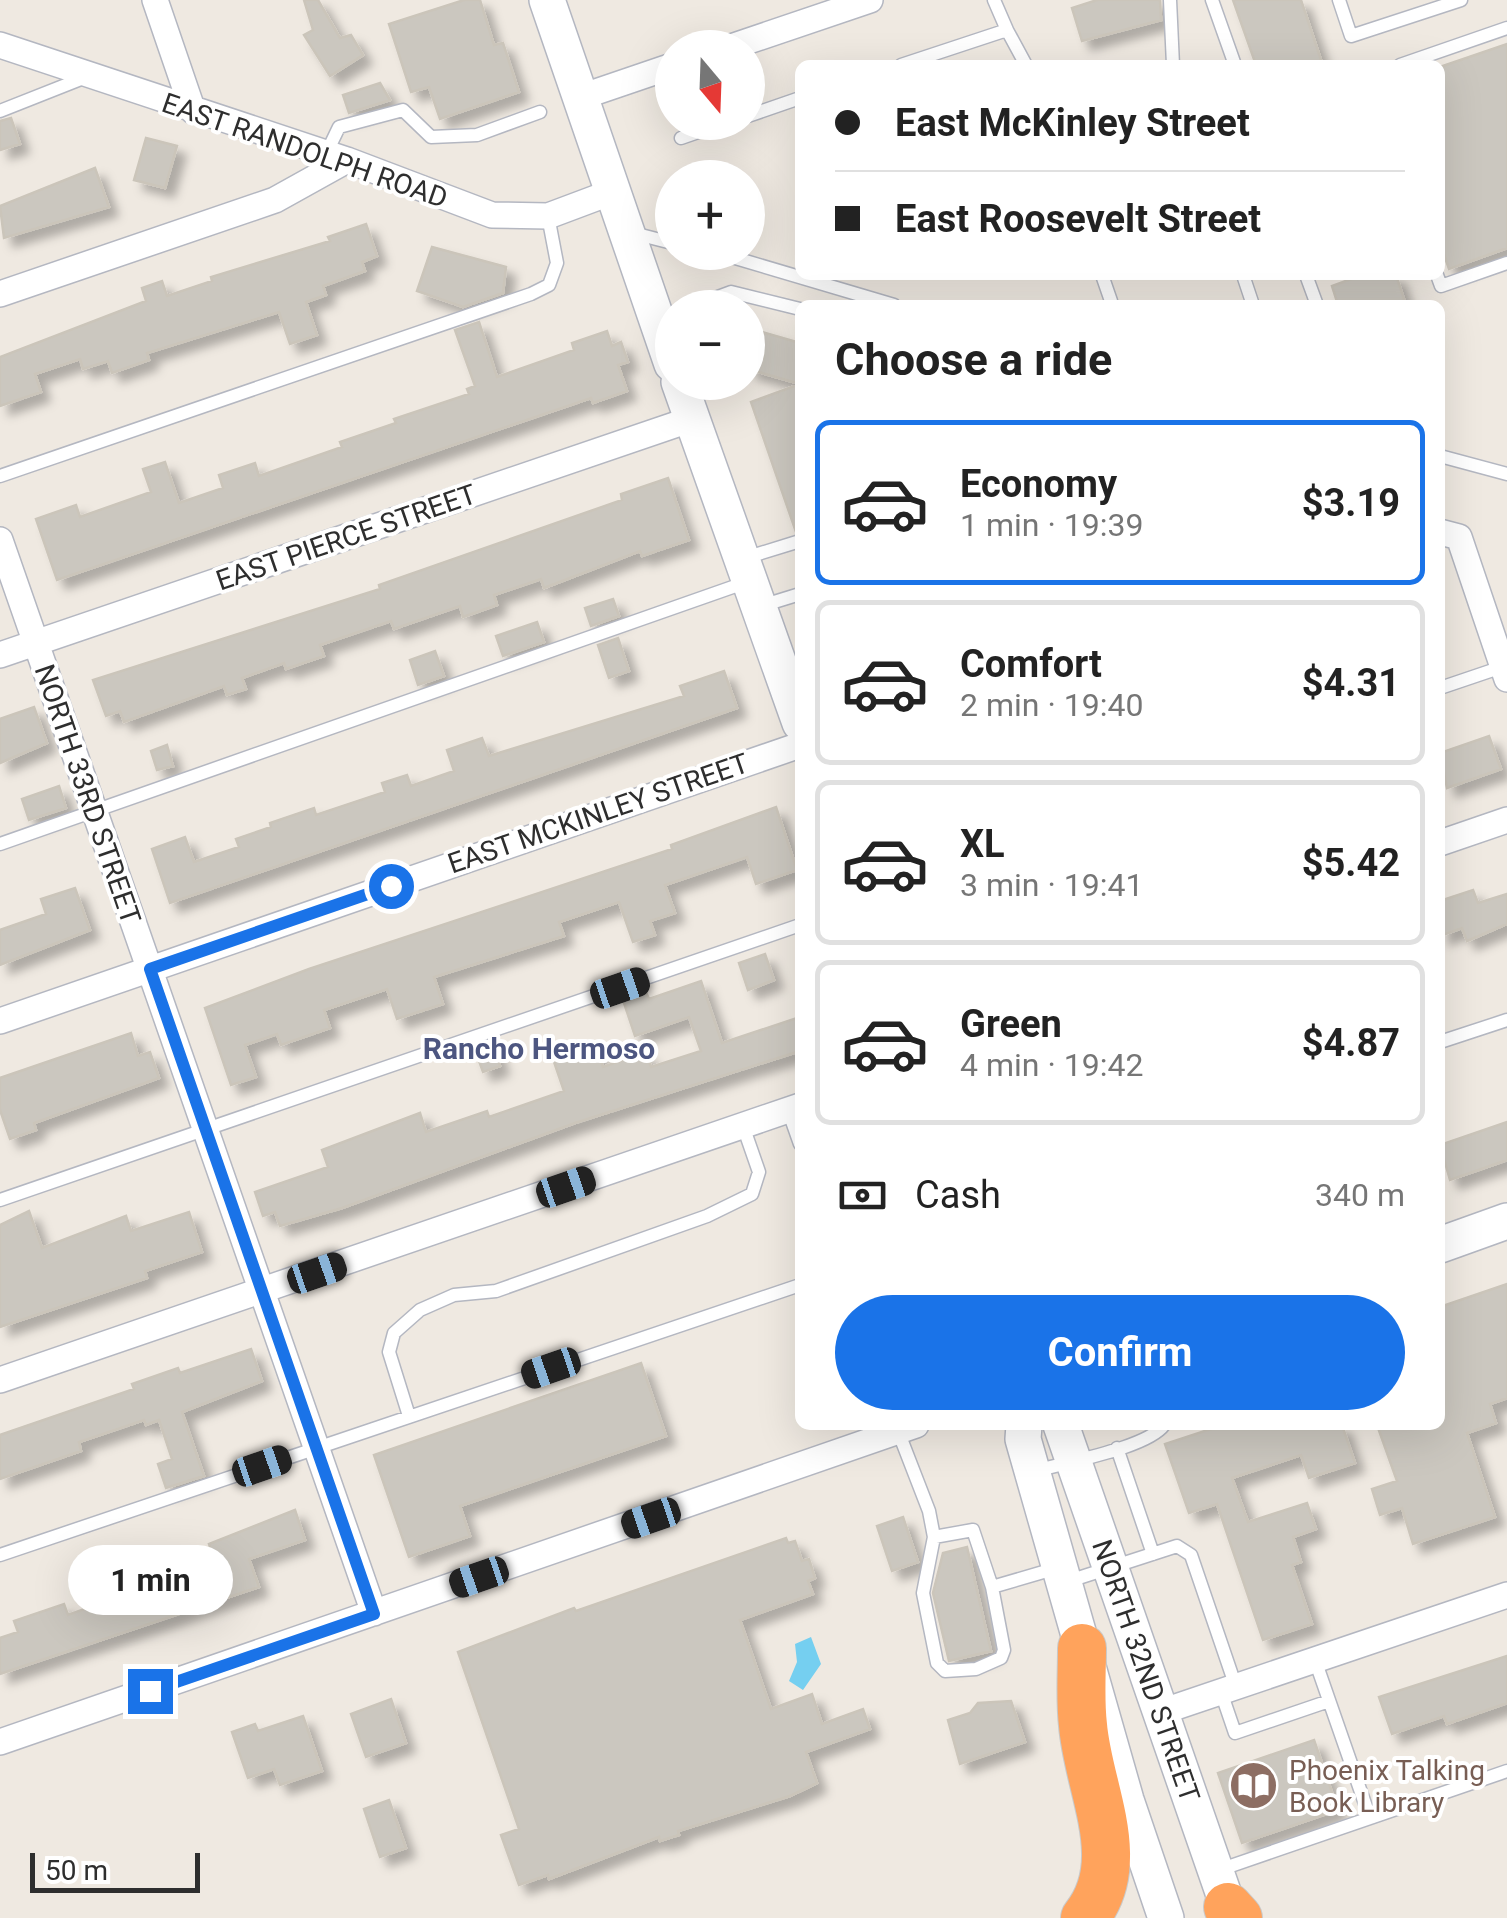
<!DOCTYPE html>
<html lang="en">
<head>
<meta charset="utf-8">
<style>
  :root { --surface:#fff; --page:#f6f6f6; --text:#222; --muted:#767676; --line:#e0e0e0; --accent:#1a73e8 }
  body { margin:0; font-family:Roboto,sans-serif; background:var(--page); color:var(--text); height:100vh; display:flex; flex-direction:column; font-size:38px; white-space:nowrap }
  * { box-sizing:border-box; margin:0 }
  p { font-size:32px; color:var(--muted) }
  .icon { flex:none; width:55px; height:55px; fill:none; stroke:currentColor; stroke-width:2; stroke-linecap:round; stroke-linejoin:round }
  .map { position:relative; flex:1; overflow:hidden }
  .drawer { position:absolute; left:795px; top:300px; width:650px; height:1130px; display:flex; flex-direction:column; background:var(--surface); border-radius:15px; box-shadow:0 10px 40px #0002 }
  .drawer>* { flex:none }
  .guide { position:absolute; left:795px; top:60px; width:650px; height:220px; border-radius:15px; box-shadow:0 10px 40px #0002; display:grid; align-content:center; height:220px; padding:0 40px; background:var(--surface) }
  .needle { width:65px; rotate:161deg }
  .tools { position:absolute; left:655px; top:30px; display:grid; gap:20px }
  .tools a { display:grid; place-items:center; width:110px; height:110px; border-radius:50%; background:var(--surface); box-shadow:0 10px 40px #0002; font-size:50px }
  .scale { position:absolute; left:30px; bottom:25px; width:170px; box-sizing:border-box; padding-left:10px; border:5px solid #2e2e2e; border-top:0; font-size:28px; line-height:35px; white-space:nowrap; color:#2e2e2e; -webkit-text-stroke:8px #fff; paint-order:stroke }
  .end { position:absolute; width:45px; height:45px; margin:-22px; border:12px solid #1a73e8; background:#fff; box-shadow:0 0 0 5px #fff }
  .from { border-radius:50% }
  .bubble { position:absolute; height:70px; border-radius:35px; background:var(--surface); box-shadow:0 10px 40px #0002; font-size:32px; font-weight:700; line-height:70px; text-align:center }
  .car { position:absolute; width:30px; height:60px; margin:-30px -15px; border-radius:12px; box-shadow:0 0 8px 2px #0007; background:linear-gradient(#222 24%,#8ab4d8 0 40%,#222 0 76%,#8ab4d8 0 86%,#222 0) }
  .guide b { display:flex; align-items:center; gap:35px; height:95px; font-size:38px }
  .guide b+b { border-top:2px solid var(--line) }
  .guide i { width:25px; height:25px; background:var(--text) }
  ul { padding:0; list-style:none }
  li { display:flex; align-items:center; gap:30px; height:165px; margin:0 20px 15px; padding:0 20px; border:5px solid var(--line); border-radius:15px }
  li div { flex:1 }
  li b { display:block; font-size:38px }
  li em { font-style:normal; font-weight:700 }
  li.active { border-color:var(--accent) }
  li>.icon { width:90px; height:90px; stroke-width:1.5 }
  h2 { padding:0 40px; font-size:45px; line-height:120px }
  .pay { display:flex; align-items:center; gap:25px; height:110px; padding:0 40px; font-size:38px }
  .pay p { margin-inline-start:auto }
  .action { display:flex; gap:20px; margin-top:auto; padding:20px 40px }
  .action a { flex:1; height:115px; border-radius:60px; background:var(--accent); color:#fff; font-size:40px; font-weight:700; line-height:115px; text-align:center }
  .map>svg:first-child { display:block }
  .water { fill:#75cff0 }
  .building { fill:#cbc7bf; stroke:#cbc5ba; stroke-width:2.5; filter:url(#shadow) }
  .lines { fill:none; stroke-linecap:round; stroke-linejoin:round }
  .lane-casing { stroke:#b4b7c1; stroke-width:15 }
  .street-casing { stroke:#b4b7c1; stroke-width:28 }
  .secondary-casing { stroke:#b4b7c1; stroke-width:38 }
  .highway-casing { stroke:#c9c9c9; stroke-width:50 }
  .lane { stroke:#fff; stroke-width:12 }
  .street { stroke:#fff; stroke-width:25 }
  .secondary { stroke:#fff; stroke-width:35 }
  .highway { stroke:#ffa35c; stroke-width:48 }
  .route { stroke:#1a73e8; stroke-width:12 }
  .labels { text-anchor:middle; stroke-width:8; stroke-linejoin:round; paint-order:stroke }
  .street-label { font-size:28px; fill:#2e2e2e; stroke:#fff }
  .education-label { font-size:28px; fill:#785e54; stroke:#fff; text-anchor:start }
  .neighbourhood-label { font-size:30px; font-weight:bold; fill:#4d5680; stroke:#fff }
</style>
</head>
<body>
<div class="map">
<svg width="1507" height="1918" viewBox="0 0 1507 1918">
  <defs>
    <filter id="shadow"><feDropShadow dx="9" dy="9" stdDeviation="5" flood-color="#0004"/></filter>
  </defs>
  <rect width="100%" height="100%" fill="#efe9e1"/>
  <path class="water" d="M 811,1637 L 821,1664 L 803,1690 L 789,1681 L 797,1662 L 795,1644 Z"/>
  <path class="building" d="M 304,0 L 318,0 L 340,38 L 351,35 L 363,55 L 330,76 L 304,35 L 313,30 Z
    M 464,0 L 480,0 L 494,45 L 503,43 L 519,92 L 440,119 L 429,87 L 411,92 L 389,24 Z
    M 1097,0 L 1160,0 L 1161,20 L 1082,41 L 1072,8 Z
    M 1233,0 L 1301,0 L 1321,60 L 1306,65 L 1256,65 Z
    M 1507,44 L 1507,248 L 1449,269 L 1440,243 L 1440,67 Z
    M 380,83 L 390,100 L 349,113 L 343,95 Z
    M 11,118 L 20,144 L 0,150 L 0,121 Z
    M 146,138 L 177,146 L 165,188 L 134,180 Z
    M 95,168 L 109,207 L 4,238 L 0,206 Z
    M 366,224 L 377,256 L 362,262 L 365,271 L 323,286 L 326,295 L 306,302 L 317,335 L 290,344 L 279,312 L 147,353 L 149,360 L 112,373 L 108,361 L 83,369 L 80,359 L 35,374 L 41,392 L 0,406 L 0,357 L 146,301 L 142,288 L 162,281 L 167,296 L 212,281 L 211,277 L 330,241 L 328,237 Z
    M 432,247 L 506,267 L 503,293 L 463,307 L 417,291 Z
    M 1362,275 L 1396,275 L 1406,305 L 1338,305 L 1332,286 Z
    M 479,322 L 497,377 L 574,350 L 572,343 L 607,331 L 612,346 L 621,342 L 628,362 L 618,365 L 627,391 L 593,403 L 591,398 L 57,580 L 36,519 L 76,505 L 80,517 L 151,492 L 143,469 L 165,462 L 179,503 L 223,488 L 219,475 L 255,463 L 259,476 L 342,447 L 340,442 L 396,423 L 394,419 L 469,394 L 467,389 L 475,386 L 455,330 Z
    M 755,330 L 800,343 L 800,531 L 796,532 L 751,402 L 800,384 L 748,369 Z
    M 668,478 L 689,540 L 642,556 L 640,551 L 544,588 L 541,579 L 494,595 L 497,605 L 463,617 L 460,606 L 394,629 L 391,621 L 320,645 L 324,656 L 286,669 L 284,663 L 242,678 L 246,689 L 227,695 L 224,686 L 124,722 L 120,711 L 106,716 L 93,680 L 380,589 L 379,585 L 622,500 L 621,494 Z
    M 613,599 L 619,616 L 591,626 L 585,608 Z
    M 537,622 L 544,642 L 503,656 L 496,636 Z
    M 618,638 L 629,671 L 609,678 L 598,645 Z
    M 435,651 L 444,676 L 418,685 L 410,660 Z
    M 724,671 L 737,708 L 170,903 L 152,849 L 185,837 L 194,862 L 239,847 L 236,839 L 271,827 L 270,823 L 314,808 L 316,815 L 385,792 L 382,783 L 407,775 L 411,786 L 454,771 L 447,750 L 482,738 L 489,756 L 684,696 L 680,686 Z
    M 34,707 L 47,743 L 0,763 L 0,719 Z
    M 1489,736 L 1501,769 L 1447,788 L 1440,753 Z
    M 167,745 L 173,766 L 157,770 L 151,751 Z
    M 59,786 L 66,808 L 29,820 L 22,799 Z
    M 776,807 L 797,870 L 756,884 L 747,857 L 665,885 L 675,913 L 650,921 L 655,935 L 633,942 L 619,902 L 559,922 L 564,936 L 434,977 L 443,1004 L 397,1019 L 387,989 L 324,1010 L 330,1028 L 281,1045 L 277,1034 L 245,1045 L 256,1077 L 231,1085 L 205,1008 L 309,969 L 672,849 L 671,845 Z
    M 75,888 L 90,930 L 0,965 L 0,930 L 46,914 L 41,899 Z
    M 1473,890 L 1478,903 L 1507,894 L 1507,924 L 1467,941 L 1462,928 L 1440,936 L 1440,901 Z
    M 765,954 L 774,980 L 748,990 L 739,963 Z
    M 701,981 L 722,1043 L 800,1017 L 800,1051 L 575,1123 L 342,1208 L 280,1226 L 275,1212 L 263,1216 L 255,1192 L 328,1167 L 322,1150 L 420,1113 L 426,1132 L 487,1111 L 489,1117 L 564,1091 L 552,1056 L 594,1042 L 603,1067 L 646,1052 L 651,1067 L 701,1051 L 689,1017 L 635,1036 L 623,1000 L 646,992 L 649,999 Z
    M 131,1033 L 138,1056 L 150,1052 L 159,1078 L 34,1123 L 36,1130 L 10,1139 L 0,1110 L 0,1078 Z
    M 493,1043 L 500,1066 L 483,1072 L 475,1050 Z
    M 1507,1122 L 1507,1160 L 1450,1180 L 1440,1145 Z
    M 29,1211 L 42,1248 L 126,1216 L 131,1231 L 189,1212 L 202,1252 L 145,1271 L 147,1278 L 0,1327 L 0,1225 Z
    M 1507,1284 L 1507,1398 L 1490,1404 L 1496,1423 L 1467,1433 L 1495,1517 L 1413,1544 L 1402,1508 L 1380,1515 L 1372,1489 L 1397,1481 L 1377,1425 L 1440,1425 L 1440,1307 Z
    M 251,1349 L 262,1381 L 182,1412 L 204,1476 L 166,1488 L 158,1464 L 172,1459 L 159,1420 L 146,1425 L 144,1420 L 79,1442 L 81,1451 L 0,1479 L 0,1435 L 134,1389 L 132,1384 L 178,1368 L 180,1373 Z
    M 641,1363 L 666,1436 L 460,1506 L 470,1536 L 409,1557 L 374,1455 Z
    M 1223,1425 L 1342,1425 L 1355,1463 L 1309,1478 L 1301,1455 L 1232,1478 L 1248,1522 L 1307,1503 L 1316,1529 L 1293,1537 L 1301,1562 L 1292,1565 L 1312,1624 L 1263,1640 L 1217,1504 L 1189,1513 L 1165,1444 Z
    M 295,1510 L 305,1540 L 249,1559 L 259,1587 L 0,1674 L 0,1638 L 18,1632 L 14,1621 L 64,1604 L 68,1615 L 215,1562 L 209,1544 Z
    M 903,1517 L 918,1562 L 892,1571 L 877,1526 Z
    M 786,1538 L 788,1543 L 795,1541 L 802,1561 L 809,1559 L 815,1578 L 808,1581 L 813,1594 L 740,1620 L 771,1709 L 812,1694 L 822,1724 L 863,1709 L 870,1729 L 806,1752 L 817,1783 L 790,1796 L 678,1831 L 679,1835 L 660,1841 L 659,1837 L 549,1879 L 548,1875 L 519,1885 L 501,1835 L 519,1829 L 458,1652 L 574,1608 L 576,1611 Z
    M 967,1547 L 991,1651 L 949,1661 L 933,1593 L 943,1553 Z
    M 1507,1656 L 1507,1703 L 1447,1724 L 1444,1716 L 1392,1734 L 1379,1697 Z
    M 391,1699 L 406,1743 L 366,1757 L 351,1714 Z
    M 1011,1701 L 1025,1742 L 960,1764 L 948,1720 L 970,1713 L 978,1703 Z
    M 303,1716 L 322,1771 L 280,1785 L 274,1769 L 248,1778 L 232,1732 L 255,1724 L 258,1731 Z
    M 1314,1740 L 1338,1810 L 1242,1843 L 1218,1773 Z
    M 389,1800 L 406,1848 L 380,1857 L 364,1809 Z"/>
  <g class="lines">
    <defs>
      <path id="lane" d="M 1170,0 L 1173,65
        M 1212,0 L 1235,65
        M 1339,0 L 1351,36 L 1461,0
        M 1007,30 L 1026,65
        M 901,65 L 1007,30 L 994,0
        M 1400,65 L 1507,28
        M 0,111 L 86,77
        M 748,116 L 800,98
        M 681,138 L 727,122
        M 326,154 L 339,127 L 403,110 L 431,137 L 477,135 L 540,112
        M 633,233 L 672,243
        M 715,252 L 894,305
        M 1102,275 L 1111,301
        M 1243,275 L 1253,305
        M 1306,275 L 1317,305
        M 1437,275 L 1441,286 L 1507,263
        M 688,308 L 731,292 L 800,309
        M 1440,456 L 1507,474
        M 0,476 L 531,294 L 549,285 L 557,263 L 548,216
        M 745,558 L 800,541
        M 761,606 L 800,594
        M 1440,688 L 1502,667
        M 0,844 L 747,582
        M 1440,1042 L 1507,1020
        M 788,1110 L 800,1144
        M 0,1200 L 800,925
        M 409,1416 L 389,1352 L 394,1333 L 420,1310 L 454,1295 L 496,1291 L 707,1216 L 752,1194 L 759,1172 L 743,1126
        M 898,1431 L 929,1511 L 934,1537 L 923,1593 L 937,1663 L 945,1671 L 976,1669 L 1001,1658 L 1004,1650 L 992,1587 L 1057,1568
        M 1117,1448 L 1153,1554
        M 1036,1471 C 1066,1462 1147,1448 1164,1425
        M 934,1537 L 973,1530 L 992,1587
        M 0,1555 L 800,1285
        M 1066,1582 L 1177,1546 L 1191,1555 L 1236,1687
        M 1315,1660 L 1370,1818
        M 1221,1692 L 1235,1733 L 1329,1701
        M 1216,1871 L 1507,1771"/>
      <path id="street" d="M 155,0 L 193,111
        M 0,45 L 347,160 L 492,215 L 548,216 L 612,192
        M 728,48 L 870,0
        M 581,97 L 672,66
        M 0,294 L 275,200 L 347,160
        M 1440,532 L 1459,537 L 1507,679
        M 0,540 L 374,1613
        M 0,655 L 692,419
        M 1440,843 L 1507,820
        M 0,1021 L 800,745
        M 0,1380 L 800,1106
        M 1161,1712 L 1507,1595
        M 0,1742 L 916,1425"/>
      <g id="secondary">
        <path d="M 547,0 L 672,364"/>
        <path d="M 679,382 L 800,723"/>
        <path d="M 1440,1245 L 1507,1221"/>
        <path d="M 1024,1425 L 1023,1439 L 1126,1800 L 1166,1918"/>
        <path id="s1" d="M 1061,1425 L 1232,1918"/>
      </g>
      <path id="highway" d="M 1082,1648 C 1082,1674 1080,1700 1083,1725 C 1088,1789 1131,1861 1085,1918
        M 1228,1907 L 1238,1918"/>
    </defs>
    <use href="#lane" class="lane-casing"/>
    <use href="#street" class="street-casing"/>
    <use href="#secondary" class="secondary-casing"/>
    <use href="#highway" class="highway-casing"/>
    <use href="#lane" class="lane"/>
    <use href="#street" class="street"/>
    <use href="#secondary" class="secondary"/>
    <use href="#highway" class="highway"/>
  </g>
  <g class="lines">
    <path class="route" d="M 150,1691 L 374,1614 L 150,969 L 391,886"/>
  </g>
  <defs>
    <symbol id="library-disc" viewBox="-11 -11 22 22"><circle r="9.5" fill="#8d6e63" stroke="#fff"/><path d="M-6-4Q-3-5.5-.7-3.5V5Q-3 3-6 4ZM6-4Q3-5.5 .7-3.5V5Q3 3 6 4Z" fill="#fff"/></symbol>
  </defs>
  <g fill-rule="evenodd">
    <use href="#library-disc" x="1226" y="1758" width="55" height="55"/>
  </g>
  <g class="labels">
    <g class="street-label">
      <text transform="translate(305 150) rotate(19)" y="10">EAST RANDOLPH ROAD</text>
      <text transform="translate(346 537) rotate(-19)" y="10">EAST PIERCE STREET</text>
      <text transform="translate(88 794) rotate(71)" y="10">NORTH 33RD STREET</text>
      <text transform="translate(598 813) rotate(-19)" y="10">EAST MCKINLEY STREET</text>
      <text dy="10" stroke="none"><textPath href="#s1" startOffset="260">NORTH 32ND STREET</textPath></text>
    </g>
    <g class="education-label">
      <text x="1289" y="1780">Phoenix Talking<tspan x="1289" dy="32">Book Library</tspan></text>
    </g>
    <g class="neighbourhood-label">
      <text x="539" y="1059">Rancho Hermoso</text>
    </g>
  </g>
</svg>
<div class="tools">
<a><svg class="needle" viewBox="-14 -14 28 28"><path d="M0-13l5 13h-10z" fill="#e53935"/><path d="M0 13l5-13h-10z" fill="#767676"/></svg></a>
<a>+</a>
<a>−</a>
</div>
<div class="scale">50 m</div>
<i class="end from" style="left:391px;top:886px"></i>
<i class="end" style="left:150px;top:1691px"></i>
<div class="bubble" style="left:68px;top:1545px;width:165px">1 min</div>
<i class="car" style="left:620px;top:988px;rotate:71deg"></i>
<i class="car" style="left:566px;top:1187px;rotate:71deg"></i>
<i class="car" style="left:317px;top:1273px;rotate:71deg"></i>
<i class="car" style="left:551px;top:1368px;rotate:251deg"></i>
<i class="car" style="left:262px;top:1466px;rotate:71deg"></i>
<i class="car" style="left:651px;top:1518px;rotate:251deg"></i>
<i class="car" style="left:479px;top:1577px;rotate:251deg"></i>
<div class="guide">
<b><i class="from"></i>East McKinley Street</b>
<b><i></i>East Roosevelt Street</b>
</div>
<section class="drawer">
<h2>Choose a ride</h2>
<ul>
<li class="active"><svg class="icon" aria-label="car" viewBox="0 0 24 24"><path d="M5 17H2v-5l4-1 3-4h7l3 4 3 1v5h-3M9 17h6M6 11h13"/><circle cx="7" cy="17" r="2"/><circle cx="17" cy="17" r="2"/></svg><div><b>Economy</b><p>1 min · 19:39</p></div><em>$3.19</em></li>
<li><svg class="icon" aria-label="car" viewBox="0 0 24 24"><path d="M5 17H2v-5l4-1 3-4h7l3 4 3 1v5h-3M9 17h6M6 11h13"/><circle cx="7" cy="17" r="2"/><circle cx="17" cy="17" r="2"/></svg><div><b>Comfort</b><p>2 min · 19:40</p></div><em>$4.31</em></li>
<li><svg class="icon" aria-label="car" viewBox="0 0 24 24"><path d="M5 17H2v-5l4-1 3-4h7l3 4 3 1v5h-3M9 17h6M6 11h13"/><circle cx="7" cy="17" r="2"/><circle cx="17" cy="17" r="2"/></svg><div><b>XL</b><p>3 min · 19:41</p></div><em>$5.42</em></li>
<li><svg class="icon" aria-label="car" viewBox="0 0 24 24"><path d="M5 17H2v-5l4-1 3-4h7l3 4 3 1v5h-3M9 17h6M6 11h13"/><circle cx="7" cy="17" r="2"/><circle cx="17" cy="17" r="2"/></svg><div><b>Green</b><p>4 min · 19:42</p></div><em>$4.87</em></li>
</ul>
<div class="pay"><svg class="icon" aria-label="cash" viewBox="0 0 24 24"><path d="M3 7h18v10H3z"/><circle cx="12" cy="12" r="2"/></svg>Cash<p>340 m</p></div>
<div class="action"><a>Confirm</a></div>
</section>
</div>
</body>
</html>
